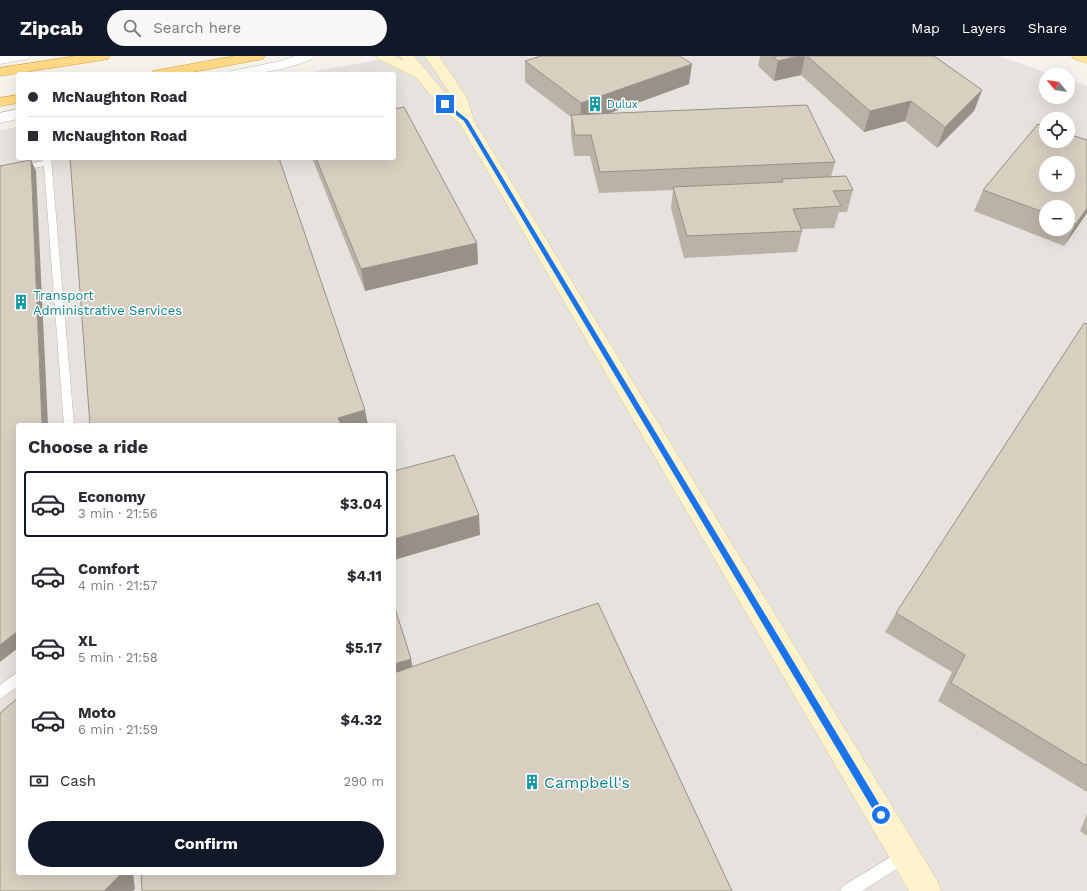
<!DOCTYPE html>
<html lang="en">
<head>
<meta charset="utf-8">
<style>
  :root { --surface:#fff; --page:#f7f7f7; --text:#2b2b33; --muted:#7c7c81; --line:#e1e1e2; --accent:#111827 }
  body { margin:0; font-family:"Work Sans",sans-serif; background:var(--page); color:var(--text); height:100vh; display:flex; flex-direction:column; font-size:15px; white-space:nowrap }
  * { box-sizing:border-box; margin:0 }
  p { font-size:13px; color:var(--muted) }
  .icon { flex:none; width:22px; height:22px; fill:none; stroke:currentColor; stroke-width:2; stroke-linecap:round; stroke-linejoin:round }
  .map { position:relative; flex:1; overflow:hidden }
  .details { position:absolute; left:16px; top:367px; width:380px; height:452px; display:flex; flex-direction:column; background:var(--surface); border-radius:4px; box-shadow:0 4px 16px #0002 }
  .details>* { flex:none }
  .banner { position:absolute; left:16px; top:16px; width:380px; height:88px; border-radius:4px; box-shadow:0 4px 16px #0002; display:grid; align-content:center; height:88px; padding:0 12px; background:var(--surface) }
  .needle { width:26px; rotate:300deg }
  .buttons { position:absolute; left:1039px; top:12px; display:grid; gap:8px }
  .buttons a { display:grid; place-items:center; width:36px; height:36px; border-radius:50%; background:var(--surface); box-shadow:0 4px 16px #0002; font-size:20px }
  .end { position:absolute; width:18px; height:18px; margin:-9px; border:5px solid #1a73e8; background:#fff; box-shadow:0 0 0 2px #fff }
  .from { border-radius:50% }
  .banner b { display:flex; align-items:center; gap:14px; height:38px; font-size:15px }
  .banner b+b { border-top:1px solid var(--line) }
  .banner i { width:10px; height:10px; background:var(--text) }
  ul { padding:0; list-style:none }
  li { display:flex; align-items:center; gap:12px; height:66px; margin:0 8px 6px; padding:0 4px; border:2px solid transparent; border-radius:4px }
  li div { flex:1 }
  li b { display:block; font-size:15px }
  li em { font-style:normal; font-weight:700 }
  li.on { border-color:var(--accent) }
  li>.icon { width:36px; height:36px; stroke-width:1.5 }
  h2 { padding:0 12px; font-size:18px; line-height:48px }
  .pay { display:flex; align-items:center; gap:10px; height:44px; padding:0 12px; font-size:15px }
  .pay p { margin-inline-start:auto }
  .cta { display:flex; gap:8px; margin-top:auto; padding:8px 12px }
  .cta a { flex:1; height:46px; border-radius:24px; background:var(--accent); color:#fff; font-size:16px; font-weight:700; line-height:46px; text-align:center }
  header { display:flex; align-items:center; gap:24px; box-sizing:border-box; height:56px; padding:0 20px; background:var(--accent); color:#fff }
  header strong { font-size:19px }
  nav { display:flex; gap:22px; margin-inline-start:auto; font-size:14px }
  .search { width:280px; height:36px; background:var(--page); display:flex; align-items:center; gap:10px; box-sizing:border-box; padding:0 14px; border-radius:22px; color:var(--muted); font-size:15px }
  .map>svg:first-child { display:block }
  .industrial { fill:#e6e2dd; fill-rule:evenodd }
  .lines { fill:none; stroke-linecap:round; stroke-linejoin:round }
  .service-casing { stroke:#c2bbae; stroke-width:1 }
  .minor-casing { stroke:#c2bbae; stroke-width:1 }
  .secondary-casing { stroke:#d6c79b; stroke-width:1 }
  .primary-casing { stroke:#e6c16a; stroke-width:1 }
  .trunk-casing { stroke:#e0a43c; stroke-width:1 }
  .service { fill:#fff; fill-rule:evenodd }
  .minor { fill:#fff; fill-rule:evenodd }
  .secondary { fill:#fff3cd; fill-rule:evenodd }
  .primary { fill:#ffe39c; fill-rule:evenodd }
  .trunk { fill:#ffd985; fill-rule:evenodd }
  .wall { fill:#bab2a6; fill-rule:evenodd }
  .shaded-wall { fill:#979187 }
  .building { fill:#d8cfc1; stroke:#979187; fill-rule:evenodd }
  .route { fill:#1a73e8 }
  .labels { text-anchor:middle; stroke-width:3; stroke-linejoin:round; paint-order:stroke }
  .far-culture-label { font-size:11px; fill:#0d838f; stroke:#fff; text-anchor:start }
  .culture-label { font-size:13px; fill:#0d838f; stroke:#fff; text-anchor:start }
  .near-culture-label { font-size:16px; fill:#0d838f; stroke:#fff; text-anchor:start }
</style>
</head>
<body>
<header>
<strong>Zipcab</strong>
<div class="search"><svg class="icon" aria-label="search" viewBox="0 0 24 24"><circle cx="10" cy="10" r="6"/><path d="M15 15l6 6"/></svg>Search here</div>
<nav><a>Map</a><a>Layers</a><a>Share</a></nav>
</header>
<div class="map">
<svg width="1087" height="835" viewBox="0 0 1087 835">
  <rect width="100%" height="100%" fill="#f6f3ec"/>
  <path class="industrial" d="M 398,0 L 998,0 L 1054,19 L 1046,19 L 1046,41 L 1068,41 L 1068,24 L 1087,30 L 1087,835 L 0,835 L 0,74 L 18,71 L 18,102 L 394,102 L 394,18 L 301,18 ZM 1046,63 L 1068,63 L 1068,85 L 1046,85 ZM 1046,107 L 1068,107 L 1068,129 L 1046,129 ZM 1046,151 L 1068,151 L 1068,173 L 1046,173 ZM 18,369 L 394,369 L 394,817 L 18,817 Z"/>
  <g class="lines">
    <defs>
      <path id="service" d="M 43,102 L 51,102 L 74,369 L 64,369 L 44,110 L 0,118 L 0,114 L 43,105 Z
        M 18,616 L 18,630 L 0,643 L 0,629 Z
        M 904,793 L 909,795 L 911,800 L 909,805 L 862,835 L 840,835 L 843,830 Z"/>
      <path id="minor" d="M 0,0 L 30,0 L 28,3 L 0,8 Z
        M 295,0 L 314,0 L 312,3 C 283,15 260,18 229,18 L 231,15 L 281,5 Z
        M 18,53 L 18,63 L 0,67 L 0,57 Z"/>
      <path id="secondary" d="M 376,0 L 394,0 L 404,5 L 400,0 L 414,0 L 454,48 L 453,42 L 425,0 L 439,0 L 467,42 L 474,65 L 937,824 L 941,835 L 909,835 L 460,68 L 440,51 L 417,22 L 378,3 Z"/>
      <path id="primary" d="M 1072,0 L 1087,0 L 1087,7 L 1074,3 Z"/>
      <path id="trunk" d="M 76,0 L 110,0 L 108,3 L 103,4 L 0,20 L 0,12 Z
        M 235,0 L 265,0 L 263,3 L 258,4 L 182,18 L 151,18 L 153,15 L 158,14 Z
        M 18,39 L 18,47 L 0,50 L 0,42 Z"/>
    </defs>
    <use href="#service" class="service-casing"/>
    <use href="#minor" class="minor-casing"/>
    <use href="#secondary" class="secondary-casing"/>
    <use href="#primary" class="primary-casing"/>
    <use href="#trunk" class="trunk-casing"/>
    <use href="#service" class="service"/>
    <use href="#minor" class="minor"/>
    <use href="#secondary" class="secondary"/>
    <use href="#primary" class="primary"/>
    <use href="#trunk" class="trunk"/>
  </g>
  <path class="wall" d="M 760,0 L 934,0 L 982,34 L 974,55 L 937,92 L 905,65 L 864,76 L 801,19 L 774,25 L 758,10 Z
    M 525,5 L 689,28 L 610,57 L 835,106 L 831,121 L 853,134 L 847,156 L 839,156 L 834,172 L 802,173 L 802,175 L 797,196 L 684,202 L 671,152 L 673,134 L 599,137 L 590,100 L 574,100 L 571,79 L 571,61 L 525,26 Z
    M 1038,68 L 1046,71 L 1046,85 L 1068,85 L 1068,78 L 1087,84 L 1087,157 L 1064,190 L 974,155 L 983,134 ZM 1046,107 L 1068,107 L 1068,129 L 1046,129 ZM 1046,151 L 1068,151 L 1068,173 L 1046,173 Z
    M 312,102 L 394,102 L 477,187 L 478,208 L 365,235 Z
    M 1087,268 L 1087,736 L 938,645 L 952,616 L 885,576 L 896,557 Z
    M 1087,758 L 1087,780 L 1080,775 Z"/>
  <path class="shaded-wall" d="M 798,0 L 805,0 L 801,19 L 774,25 L 778,5 Z
    M 692,8 L 689,28 L 580,68 L 581,47 Z
    M 982,34 L 974,55 L 937,92 L 945,71 Z
    M 911,45 L 905,65 L 864,76 L 870,55 Z
    M 31,104 L 36,115 L 48,369 L 42,369 Z
    M 1087,152 L 1087,157 L 1064,190 L 1076,168 Z
    M 477,187 L 478,208 L 365,235 L 361,213 Z
    M 365,354 L 368,369 L 340,369 L 338,362 Z
    M 479,459 L 480,479 L 394,504 L 394,483 Z
    M 18,575 L 18,592 L 0,606 L 0,589 Z
    M 411,603 L 415,621 L 394,627 L 394,608 Z
    M 119,817 L 133,817 L 135,833 L 133,835 L 104,835 Z"/>
  <path class="building" d="M 541,0 L 680,0 L 692,8 L 581,47 L 525,5 Z
    M 773,0 L 798,0 L 778,5 Z
    M 807,0 L 934,0 L 982,34 L 945,71 L 911,45 L 870,55 Z
    M 807,49 L 835,106 L 600,116 L 591,79 L 575,79 L 571,59 Z
    M 404,51 L 477,187 L 361,213 L 316,102 L 394,102 L 394,53 Z
    M 1038,68 L 1046,71 L 1046,85 L 1068,85 L 1068,78 L 1087,84 L 1087,152 L 1076,168 L 1068,166 L 1068,151 L 1046,151 L 1046,157 L 983,134 ZM 1046,107 L 1068,107 L 1068,129 L 1046,129 Z
    M 70,102 L 279,102 L 365,354 L 338,362 L 341,369 L 90,369 Z
    M 31,104 L 42,369 L 18,369 L 18,575 L 0,589 L 0,110 Z
    M 846,120 L 853,134 L 833,135 L 841,150 L 793,153 L 802,175 L 687,180 L 673,131 L 783,126 L 782,123 Z
    M 1084,267 L 1087,268 L 1087,710 L 951,627 L 965,599 L 896,557 Z
    M 454,399 L 479,459 L 394,483 L 394,415 Z
    M 598,547 L 732,835 L 142,835 L 141,817 L 394,817 L 394,617 Z
    M 394,549 L 411,603 L 394,608 Z
    M 18,642 L 18,817 L 119,817 L 119,820 L 104,835 L 0,835 L 0,657 Z"/>
  <path class="route" d="M 443,47 L 447,47 L 468,64 L 884,756 L 884,762 L 878,762 L 464,65 L 443,49 Z"/>
  <defs>
    <symbol id="building-bare" viewBox="-9 -9 18 18"><path d="M-4-6H4V6H1V3H-1V6H-4ZM-2.5-4.3h1.7v1.8h-1.7ZM.8-4.3h1.7v1.8H.8ZM-2.5-1h1.7V.8h-1.7ZM.8-1h1.7V.8H.8Z" fill="#0f9aa8" stroke="#fff" stroke-width="2.5" paint-order="stroke"/></symbol>
  </defs>
  <g fill-rule="evenodd">
    <use href="#building-bare" x="584" y="37" width="22" height="22"/>
    <use href="#building-bare" x="10" y="235" width="22" height="22"/>
    <use href="#building-bare" x="521" y="715" width="22" height="22"/>
  </g>
  <g class="labels">
    <g class="far-culture-label">
      <text x="607" y="52">Dulux</text>
    </g>
    <g class="culture-label">
      <text x="33" y="244">Transport<tspan x="33" dy="15">Administrative Services</tspan></text>
    </g>
    <g class="near-culture-label">
      <text x="544" y="732">Campbell's</text>
    </g>
  </g>
</svg>
<div class="buttons">
<a><svg class="needle" viewBox="-14 -14 28 28"><path d="M0-13l5 13h-10z" fill="#e53935"/><path d="M0 13l5-13h-10z" fill="#7c7c81"/></svg></a>
<a><svg class="icon" aria-label="locate" viewBox="0 0 24 24"><circle cx="12" cy="12" r="6"/><path d="M12 2v4M12 18v4M2 12h4M18 12h4"/></svg></a>
<a>+</a>
<a>−</a>
</div>
<i class="end from" style="left:881px;top:759px"></i>
<i class="end" style="left:445px;top:48px"></i>
<div class="banner">
<b><i class="from"></i>McNaughton Road</b>
<b><i></i>McNaughton Road</b>
</div>
<section class="details">
<h2>Choose a ride</h2>
<ul>
<li class="on"><svg class="icon" aria-label="car" viewBox="0 0 24 24"><path d="M5 17H2v-5l4-1 3-4h7l3 4 3 1v5h-3M9 17h6M6 11h13"/><circle cx="7" cy="17" r="2"/><circle cx="17" cy="17" r="2"/></svg><div><b>Economy</b><p>3 min · 21:56</p></div><em>$3.04</em></li>
<li><svg class="icon" aria-label="car" viewBox="0 0 24 24"><path d="M5 17H2v-5l4-1 3-4h7l3 4 3 1v5h-3M9 17h6M6 11h13"/><circle cx="7" cy="17" r="2"/><circle cx="17" cy="17" r="2"/></svg><div><b>Comfort</b><p>4 min · 21:57</p></div><em>$4.11</em></li>
<li><svg class="icon" aria-label="car" viewBox="0 0 24 24"><path d="M5 17H2v-5l4-1 3-4h7l3 4 3 1v5h-3M9 17h6M6 11h13"/><circle cx="7" cy="17" r="2"/><circle cx="17" cy="17" r="2"/></svg><div><b>XL</b><p>5 min · 21:58</p></div><em>$5.17</em></li>
<li><svg class="icon" aria-label="car" viewBox="0 0 24 24"><path d="M5 17H2v-5l4-1 3-4h7l3 4 3 1v5h-3M9 17h6M6 11h13"/><circle cx="7" cy="17" r="2"/><circle cx="17" cy="17" r="2"/></svg><div><b>Moto</b><p>6 min · 21:59</p></div><em>$4.32</em></li>
</ul>
<div class="pay"><svg class="icon" aria-label="cash" viewBox="0 0 24 24"><path d="M3 7h18v10H3z"/><circle cx="12" cy="12" r="2"/></svg>Cash<p>290 m</p></div>
<div class="cta"><a>Confirm</a></div>
</section>
</div>
</body>
</html>
